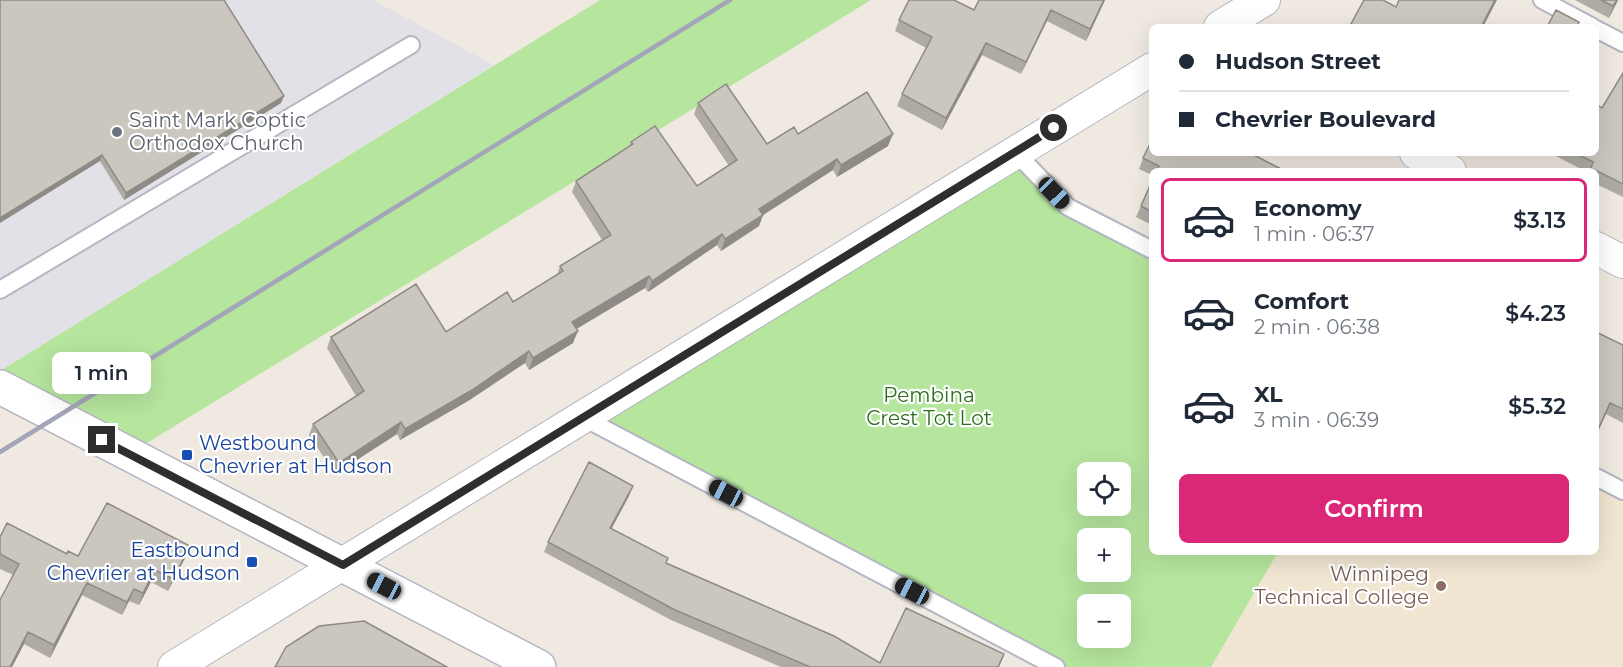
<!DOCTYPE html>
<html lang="en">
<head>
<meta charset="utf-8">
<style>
  :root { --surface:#fff; --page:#f2f2f3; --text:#1f2937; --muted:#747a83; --line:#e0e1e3; --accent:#db2777 }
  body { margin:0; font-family:Montserrat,sans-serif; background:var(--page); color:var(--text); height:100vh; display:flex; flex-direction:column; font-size:22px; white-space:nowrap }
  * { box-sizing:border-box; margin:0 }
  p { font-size:20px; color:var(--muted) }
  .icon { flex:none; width:33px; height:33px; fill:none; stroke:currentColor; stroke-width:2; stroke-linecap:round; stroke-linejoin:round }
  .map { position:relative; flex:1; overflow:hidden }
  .sheet { position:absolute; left:1149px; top:168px; width:450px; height:387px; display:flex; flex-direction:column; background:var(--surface); border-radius:9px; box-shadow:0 6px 24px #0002 }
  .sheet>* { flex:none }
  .hud { position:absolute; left:1149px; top:24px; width:450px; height:132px; border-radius:9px; box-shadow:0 6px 24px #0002; display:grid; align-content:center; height:132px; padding:0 30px; background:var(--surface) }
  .tools { position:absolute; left:1077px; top:462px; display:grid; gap:12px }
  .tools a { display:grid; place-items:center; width:54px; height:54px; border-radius:9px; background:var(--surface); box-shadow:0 6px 24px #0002; font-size:30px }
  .end { position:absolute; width:27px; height:27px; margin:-14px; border:8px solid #2e2e2e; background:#fff; box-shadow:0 0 0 3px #fff }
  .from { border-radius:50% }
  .bubble { position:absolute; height:42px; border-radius:9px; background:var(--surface); box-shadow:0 6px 24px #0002; font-size:20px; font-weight:600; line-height:42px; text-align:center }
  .car { position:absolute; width:18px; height:36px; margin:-18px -9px; border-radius:8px; box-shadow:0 0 4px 2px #0007; background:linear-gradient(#222 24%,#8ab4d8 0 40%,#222 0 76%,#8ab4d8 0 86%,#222 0) }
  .hud b { display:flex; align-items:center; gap:21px; height:57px; font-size:22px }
  .hud b+b { border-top:2px solid var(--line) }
  .hud i { width:15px; height:15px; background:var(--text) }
  ul { padding:10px 0 0; list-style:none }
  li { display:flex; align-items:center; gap:18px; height:84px; margin:0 12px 9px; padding:0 18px; border:3px solid transparent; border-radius:9px }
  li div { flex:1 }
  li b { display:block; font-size:22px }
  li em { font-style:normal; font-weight:600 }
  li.on { border-color:var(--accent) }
  li>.icon { width:54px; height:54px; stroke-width:1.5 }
  .action { display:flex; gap:12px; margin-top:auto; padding:12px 30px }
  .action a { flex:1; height:69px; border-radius:9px; background:var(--accent); color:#fff; font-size:24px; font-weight:600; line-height:69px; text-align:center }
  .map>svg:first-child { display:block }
  .industrial { fill:#e3e1e8 }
  .education { fill:#f0e6d1 }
  .green { fill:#b6e59e; fill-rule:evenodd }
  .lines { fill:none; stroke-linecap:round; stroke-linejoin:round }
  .lane-casing { stroke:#b4b7c1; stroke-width:20 }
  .street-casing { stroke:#b4b7c1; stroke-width:34 }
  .secondary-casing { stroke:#b4b7c1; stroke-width:36 }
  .lane { stroke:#fff; stroke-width:16 }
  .street { stroke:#fff; stroke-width:32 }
  .secondary { stroke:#fff; stroke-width:33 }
  .rail { stroke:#a3a6b8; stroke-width:4.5 }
  .wall { fill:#afaba4 }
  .shaded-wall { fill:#8e8b86 }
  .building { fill:#cbc7bf; stroke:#8e8b86; stroke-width:1.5 }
  .route { stroke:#2e2e2e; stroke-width:8 }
  .worship-dot { fill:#6b7280; stroke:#fff; stroke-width:2 }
  .transit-dot { fill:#1a4fb4; stroke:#fff; stroke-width:2 }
  .education-dot { fill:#8d6e63; stroke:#fff; stroke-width:2 }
  .labels { text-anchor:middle; stroke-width:4.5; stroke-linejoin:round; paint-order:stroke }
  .worship-label { font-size:20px; fill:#5b616d; stroke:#fff; text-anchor:start }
  .park-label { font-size:20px; fill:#2c6e1b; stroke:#fff }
  .transit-label { font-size:20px; fill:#164399; stroke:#fff; text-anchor:start }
  .education-label { font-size:20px; fill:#785e54; stroke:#fff; text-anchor:end }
</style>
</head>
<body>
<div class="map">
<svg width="1623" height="667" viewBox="0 0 1623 667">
  <rect width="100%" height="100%" fill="#efe9e1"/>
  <path class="industrial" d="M 0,0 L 373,0 L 494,65 L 0,371 Z"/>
  <path class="education" d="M 1596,477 L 1623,491 L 1623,667 L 1212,667 L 1278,552 L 1596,552 Z"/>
  <path class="green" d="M 600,0 L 871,0 L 129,454 L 0,371 Z
    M 1015,152 L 1068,207 L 1152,250 L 1152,552 L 1278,552 L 1211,667 L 1056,667 L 582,417 ZM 1088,472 L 1120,472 L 1120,506 L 1088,506 ZM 1088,538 L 1120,538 L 1120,572 L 1088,572 ZM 1088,604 L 1120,604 L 1120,638 L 1088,638 Z"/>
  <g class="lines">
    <defs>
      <path id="lane" d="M 1542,0 L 1593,27
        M 1596,29 L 1623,43
        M 1015,152 L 1068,207 L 1152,250
        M 0,290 L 411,45
        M 582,417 L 1056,667
        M 1596,477 L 1623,491"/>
      <path id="street" d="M 1220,27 L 1264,0
        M 1416,153 L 1450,171
        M 1596,248 L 1623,262
        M 174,667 L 1152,69"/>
      <path id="secondary" d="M 0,387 L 539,667"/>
    </defs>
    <use href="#lane" class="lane-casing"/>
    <use href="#street" class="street-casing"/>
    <use href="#secondary" class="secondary-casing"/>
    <use href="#lane" class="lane"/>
    <use href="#street" class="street"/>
    <use href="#secondary" class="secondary"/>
    <path class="rail" d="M 0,452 L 730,0"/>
  </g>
  <path class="wall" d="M 0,0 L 281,103 L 124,200 Z
    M 1105,0 L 1086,41 L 1047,21 L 1021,74 L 982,55 L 942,130 L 897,106 L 902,94 L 926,48 L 895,31 L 899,20 L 974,10 Z
    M 1575,0 L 1618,0 L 1609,18 Z
    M 1623,73 L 1623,197 L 1596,184 L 1596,171 L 1585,171 L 1550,153 L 1596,153 L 1602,108 Z
    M 698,103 L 767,144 L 798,134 L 888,146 L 837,177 L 833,170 L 763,215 L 759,226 L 721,251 L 717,245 L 648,292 L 645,288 L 576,329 L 573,343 L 529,370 L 525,363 L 468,401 L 400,440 L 397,434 L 335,474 L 309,435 L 313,424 L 356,396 L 327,348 L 331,337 L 446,332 L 513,302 L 557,275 L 560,266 L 602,240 L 572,192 L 576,181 L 630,146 L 631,142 L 697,186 L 729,166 L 694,114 Z
    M 1143,158 L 1285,171 L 1152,171 L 1152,175 L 1139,169 Z
    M 1152,181 L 1152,225 L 1136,217 Z
    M 1623,345 L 1623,423 L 1606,414 Z
    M 629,496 L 611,529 L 666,564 L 880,663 L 1004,654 L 999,667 L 781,667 L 671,620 L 544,552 L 548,542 Z
    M 0,537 L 67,554 L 78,556 L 190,546 L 185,558 L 168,591 L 151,582 L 139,605 L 129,601 L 122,615 L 82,595 L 50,658 L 24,644 L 12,667 L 0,667 L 13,575 L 0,569 Z"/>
  <path class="shaded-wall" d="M 1104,0 L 1105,0 L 1086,41 L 1090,29 Z
    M 1495,0 L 1497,0 L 1483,27 L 1481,27 Z
    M 1617,0 L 1618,0 L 1609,18 L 1613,6 Z
    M 1051,10 L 1047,21 L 1021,74 L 1026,62 Z
    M 986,43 L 982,55 L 942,130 L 946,118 Z
    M 284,96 L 281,103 L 124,200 L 126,193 Z
    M 893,134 L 888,146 L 837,177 L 841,165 Z
    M 102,155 L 100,161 L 0,223 L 0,218 Z
    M 837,159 L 833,170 L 763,215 L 759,226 L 721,251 L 725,239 L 759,209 Z
    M 722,234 L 717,245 L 648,292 L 652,281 Z
    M 649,276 L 645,288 L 568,334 L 572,322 Z
    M 578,331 L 573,343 L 529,370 L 533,358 Z
    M 529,351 L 525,363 L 468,401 L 400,440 L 405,429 Z
    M 1610,403 L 1606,414 L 1596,436 L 1596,434 Z
    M 401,422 L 397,434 L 335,474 L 339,463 Z
    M 633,486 L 629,496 L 606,539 L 610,528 Z
    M 190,546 L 185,558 L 168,591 L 173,579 Z
    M 155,570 L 151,582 L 139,605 L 143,593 Z
    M 87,583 L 82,595 L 50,658 L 54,645 Z
    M 134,589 L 129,601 L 122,615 L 127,602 Z
    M 28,632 L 24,644 L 12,667 L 10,667 Z"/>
  <path class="building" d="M 0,0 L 224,0 L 284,96 L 126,193 L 102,155 L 0,218 Z
    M 909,0 L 954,0 L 974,10 L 979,0 L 1104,0 L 1090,29 L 1051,10 L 1026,62 L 986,43 L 946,118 L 902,94 L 932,37 L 899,20 Z
    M 1364,0 L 1383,0 L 1396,7 L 1399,0 L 1495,0 L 1481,27 L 1357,27 L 1351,24 Z
    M 1601,0 L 1617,0 L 1613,6 Z
    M 1556,10 L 1579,22 L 1577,27 L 1547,27 Z
    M 1623,73 L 1623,184 L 1591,168 L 1593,162 L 1575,153 L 1596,153 L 1596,104 L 1602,108 Z
    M 726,84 L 767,144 L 794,127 L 798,134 L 867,92 L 893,134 L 841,165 L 837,159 L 759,209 L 763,215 L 725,239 L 722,234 L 652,281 L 649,276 L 572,322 L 578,331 L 533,358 L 529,351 L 472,390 L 405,429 L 401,422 L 339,463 L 313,424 L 364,391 L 331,337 L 416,284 L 446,332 L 507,292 L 513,302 L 563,271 L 560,266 L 611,235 L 576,181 L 633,144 L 631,142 L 655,126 L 697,186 L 737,160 L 698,103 Z
    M 1152,140 L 1152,153 L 1250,153 L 1285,171 L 1157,171 L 1159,166 L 1143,158 Z
    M 1152,181 L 1152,212 L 1141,206 Z
    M 1596,332 L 1623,345 L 1623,409 L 1610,403 L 1596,434 Z
    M 589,462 L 633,486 L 610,528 L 668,558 L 666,563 L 834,636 L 880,663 L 906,608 L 1004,654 L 998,667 L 807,667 L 808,666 L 675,610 L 548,542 Z
    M 107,503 L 190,546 L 173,579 L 155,570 L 143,593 L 134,589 L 127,602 L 87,583 L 54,645 L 28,632 L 10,667 L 0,667 L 0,600 L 19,564 L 0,554 L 0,537 L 7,523 L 67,554 L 68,551 L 78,556 Z
    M 364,621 L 447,667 L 275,667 L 286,647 L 319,626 Z"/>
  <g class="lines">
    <path class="route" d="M 102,440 L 343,565 L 1054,128"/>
  </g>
  <circle class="worship-dot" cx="117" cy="132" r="6"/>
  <g class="transit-dot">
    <rect x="181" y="449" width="12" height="12" rx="3"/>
    <rect x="246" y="556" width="12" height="12" rx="3"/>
  </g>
  <circle class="education-dot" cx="1441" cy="586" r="6"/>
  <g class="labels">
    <g class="worship-label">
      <text x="129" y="127">Saint Mark Coptic<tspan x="129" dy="23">Orthodox Church</tspan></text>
    </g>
    <g class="park-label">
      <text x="929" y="402">Pembina<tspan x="929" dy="23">Crest Tot Lot</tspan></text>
    </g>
    <g class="transit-label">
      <text x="199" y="450">Westbound<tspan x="199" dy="23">Chevrier at Hudson</tspan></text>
      <text x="240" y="557" text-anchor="end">Eastbound<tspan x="240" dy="23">Chevrier at Hudson</tspan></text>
    </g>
    <g class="education-label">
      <text x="1429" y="581">Winnipeg<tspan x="1429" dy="23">Technical College</tspan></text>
    </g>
  </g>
</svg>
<div class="tools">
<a><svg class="icon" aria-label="locate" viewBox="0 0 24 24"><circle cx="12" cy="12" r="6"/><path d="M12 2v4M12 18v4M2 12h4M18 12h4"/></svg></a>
<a>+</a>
<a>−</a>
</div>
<i class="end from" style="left:1054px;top:128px"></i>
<i class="end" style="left:102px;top:440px"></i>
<div class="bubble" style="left:52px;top:352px;width:99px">1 min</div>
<i class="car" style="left:1054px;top:193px;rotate:136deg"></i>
<i class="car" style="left:726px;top:493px;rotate:298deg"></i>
<i class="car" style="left:384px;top:586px;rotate:298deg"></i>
<i class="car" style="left:912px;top:591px;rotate:298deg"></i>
<div class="hud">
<b><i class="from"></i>Hudson Street</b>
<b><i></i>Chevrier Boulevard</b>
</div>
<section class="sheet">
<ul>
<li class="on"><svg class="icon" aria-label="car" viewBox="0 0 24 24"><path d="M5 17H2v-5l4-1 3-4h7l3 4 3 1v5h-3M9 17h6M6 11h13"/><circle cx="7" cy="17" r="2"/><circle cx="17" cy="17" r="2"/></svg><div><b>Economy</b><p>1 min · 06:37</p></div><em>$3.13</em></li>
<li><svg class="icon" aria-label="car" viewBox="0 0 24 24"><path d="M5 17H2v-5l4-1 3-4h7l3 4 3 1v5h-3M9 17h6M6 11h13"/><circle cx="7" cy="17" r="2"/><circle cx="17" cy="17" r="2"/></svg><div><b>Comfort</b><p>2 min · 06:38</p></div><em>$4.23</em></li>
<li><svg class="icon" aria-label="car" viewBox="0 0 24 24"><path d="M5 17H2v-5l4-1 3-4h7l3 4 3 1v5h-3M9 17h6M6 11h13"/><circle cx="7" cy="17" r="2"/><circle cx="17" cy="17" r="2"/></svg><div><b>XL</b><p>3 min · 06:39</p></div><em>$5.32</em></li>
</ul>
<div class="action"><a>Confirm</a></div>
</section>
</div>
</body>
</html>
